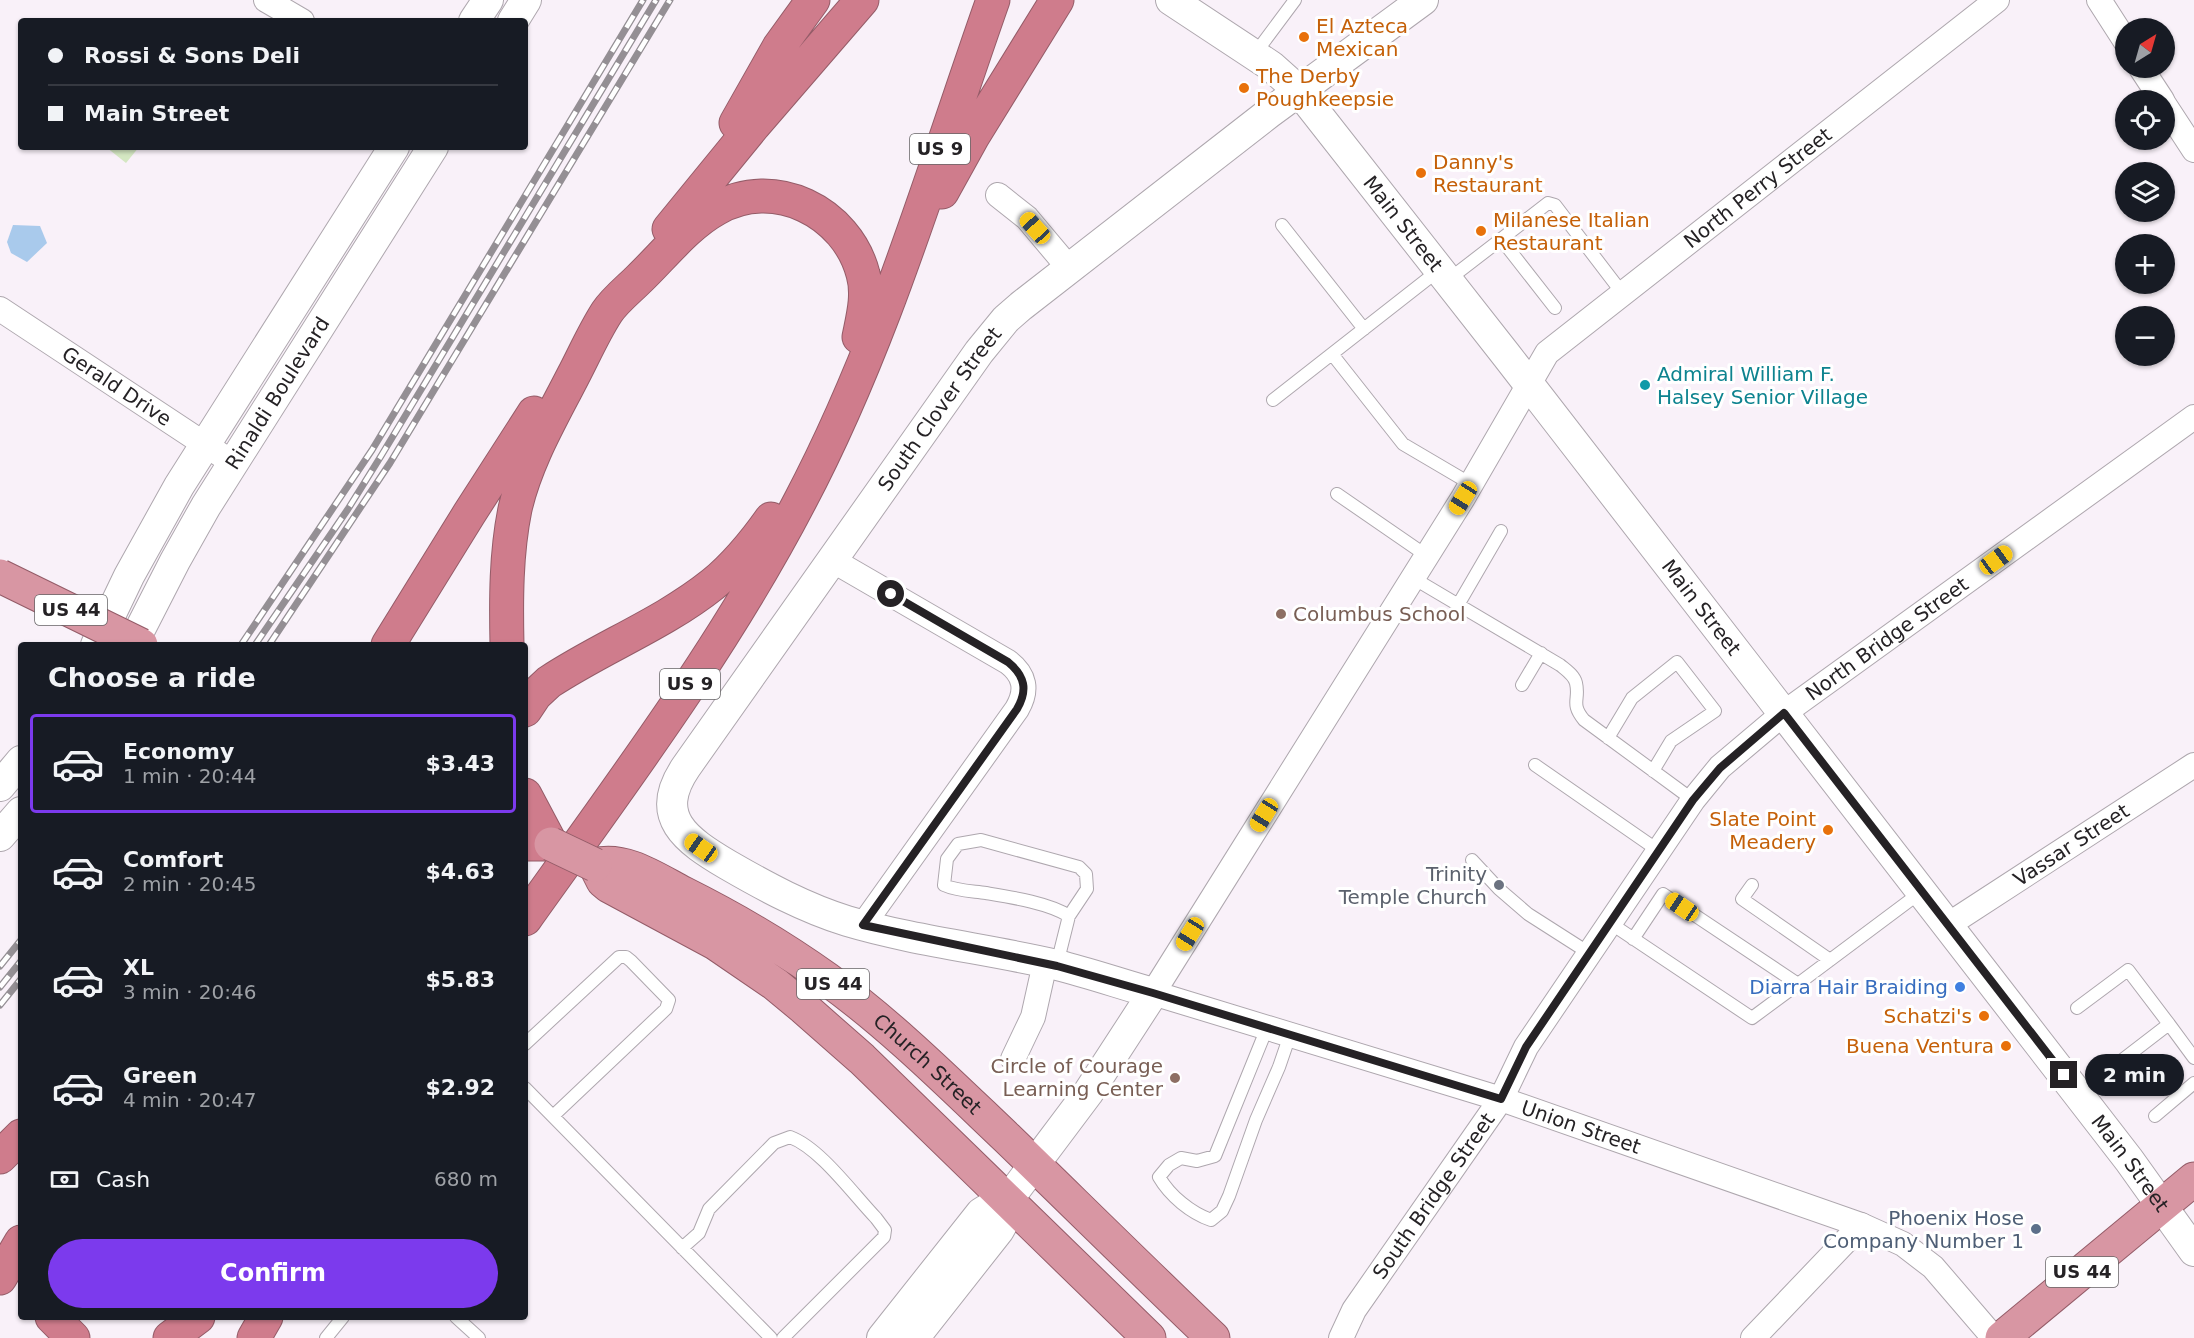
<!DOCTYPE html>
<html lang="en">
<head>
<meta charset="utf-8">
<style>
  :root { --surface:#171b24; --page:#20242c; --text:#f1f3f6; --muted:#9ea1a6; --line:#363941; --accent:#7c3aed }
  body { margin:0; font-family:"DejaVu Sans",sans-serif; background:var(--page); color:var(--text); height:100vh; display:flex; flex-direction:column; font-size:22px; white-space:nowrap }
  * { box-sizing:border-box; margin:0 }
  p { font-size:20px; color:var(--muted) }
  .icon { flex:none; width:33px; height:33px; fill:none; stroke:currentColor; stroke-width:2; stroke-linecap:round; stroke-linejoin:round }
  .map { position:relative; flex:1; overflow:hidden }
  .sheet { position:absolute; left:18px; top:642px; width:510px; height:678px; display:flex; flex-direction:column; background:var(--surface); border-radius:6px; box-shadow:0 2px 4px #0004 }
  .sheet>* { flex:none }
  .banner { position:absolute; left:18px; top:18px; width:510px; height:132px; border-radius:6px; box-shadow:0 2px 4px #0004; display:grid; align-content:center; height:132px; padding:0 30px; background:var(--surface) }
  .needle { width:39px; rotate:37deg }
  .controls { position:absolute; left:2115px; top:18px; display:grid; gap:12px }
  .controls a { display:grid; place-items:center; width:60px; height:60px; border-radius:50%; background:var(--surface); box-shadow:0 2px 4px #0004; font-size:30px }
  .end { position:absolute; width:27px; height:27px; margin:-14px; border:8px solid #252225; background:#fff; box-shadow:0 0 0 3px #fff }
  .from { border-radius:50% }
  .bubble { position:absolute; height:42px; border-radius:21px; background:var(--surface); box-shadow:0 2px 4px #0004; font-size:20px; font-weight:700; line-height:42px; text-align:center }
  .car { position:absolute; width:18px; height:36px; margin:-18px -9px; border-radius:8px; box-shadow:0 0 4px 2px #0007; background:linear-gradient(#f5c518 24%,#345 0 40%,#f5c518 0 76%,#345 0 86%,#f5c518 0) }
  .banner b { display:flex; align-items:center; gap:21px; height:57px; font-size:22px }
  .banner b+b { border-top:2px solid var(--line) }
  .banner i { width:15px; height:15px; background:var(--text) }
  ul { padding:0; list-style:none }
  li { display:flex; align-items:center; gap:18px; height:99px; margin:0 12px 9px; padding:0 18px; border:3px solid transparent; border-radius:6px }
  li div { flex:1 }
  li b { display:block; font-size:22px }
  li em { font-style:normal; font-weight:700 }
  li.current { border-color:var(--accent) }
  li>.icon { width:54px; height:54px; stroke-width:1.5 }
  h2 { padding:0 30px; font-size:27px; line-height:72px }
  .pay { display:flex; align-items:center; gap:15px; height:66px; padding:0 30px; font-size:22px }
  .pay p { margin-inline-start:auto }
  .button { display:flex; gap:12px; margin-top:auto; padding:12px 30px }
  .button a { flex:1; height:69px; border-radius:36px; background:var(--accent); color:#fff; font-size:24px; font-weight:700; line-height:69px; text-align:center }
  .map>svg:first-child { display:block }
  .green { fill:#d4e7c2 }
  .water { fill:#a9caec }
  .lines { fill:none; stroke-linecap:round; stroke-linejoin:round }
  .service-casing { stroke:#aea7ae; stroke-width:14 }
  .minor-casing { stroke:#aea7ae; stroke-width:26 }
  .tertiary-casing { stroke:#aea7ae; stroke-width:32 }
  .trunk-casing { stroke:#945c68; stroke-width:35 }
  .motorway-casing { stroke:#945c68; stroke-width:35 }
  .service { stroke:#fff; stroke-width:12 }
  .minor { stroke:#fff; stroke-width:24 }
  .tertiary { stroke:#fff; stroke-width:30 }
  .trunk { stroke:#d896a3; stroke-width:33 }
  .motorway { stroke:#cf7c8c; stroke-width:33 }
  .rail-casing { stroke:#948f94; stroke-width:7 }
  .rail { stroke:#fff; stroke-width:4.5; stroke-dasharray:14; stroke-linecap:butt }
  .trunk-bridge-casing { stroke:#945c68; stroke-width:35; stroke-linecap:butt }
  .trunk-bridge { stroke:#d896a3; stroke-width:33 }
  .route { stroke:#252225; stroke-width:8 }
  .food-dot { fill:#e8710a; stroke:#fff; stroke-width:2 }
  .culture-dot { fill:#0f9aa8; stroke:#fff; stroke-width:2 }
  .education-dot { fill:#8d6e63; stroke:#fff; stroke-width:2 }
  .worship-dot { fill:#6b7280; stroke:#fff; stroke-width:2 }
  .shop-dot { fill:#3f7fe0; stroke:#fff; stroke-width:2 }
  .service-dot { fill:#5c6f8a; stroke:#fff; stroke-width:2 }
  .labels { text-anchor:middle; stroke-width:6; stroke-linejoin:round; paint-order:stroke }
  .shield { fill:#fff; stroke:#666466; stroke-width:1.5 }
  .shield-label { font-size:18px; font-weight:bold; fill:#252225 }
  .food-label { font-size:20px; fill:#c56008; stroke:#fff; text-anchor:start }
  .street-label { font-size:20px; fill:#252225; stroke:#fff }
  .culture-label { font-size:20px; fill:#0d838f; stroke:#fff; text-anchor:start }
  .education-label { font-size:20px; fill:#785e54; stroke:#fff; text-anchor:start }
  .worship-label { font-size:20px; fill:#5b616d; stroke:#fff; text-anchor:end }
  .shop-label { font-size:20px; fill:#366cbe; stroke:#fff; text-anchor:end }
  .service-label { font-size:20px; fill:#4e5e75; stroke:#fff; text-anchor:end }
</style>
</head>
<body>
<div class="map">
<svg width="2194" height="1338" viewBox="0 0 2194 1338">
  <rect width="100%" height="100%" fill="#f9f1f9"/>
  <path class="green" d="M 106,147 L 139,147 L 126,163 Z"/>
  <path class="water" d="M 13,225 L 40,226 L 47,243 L 27,262 L 11,253 L 7,242 Z"/>
  <g class="lines">
    <defs>
      <path id="service" d="M 1254,55 L 1295,0
        M 1282,225 L 1364,329
        M 1501,239 L 1555,308
        M 1448,280 L 1548,203 L 1555,205 L 1623,294
        M 1332,354 L 1403,444 L 1471,484
        M 1273,400 L 1439,270
        M 1337,494 L 1427,556
        M 1413,578 L 1560,665 C 1566,670 1574,675 1576,683 C 1580,700 1570,703 1584,720 L 1693,800
        M 1458,605 L 1501,531
        M 1522,685 L 1541,653
        M 1608,738 L 1632,698 L 1677,662 L 1715,711 L 1671,741 L 1653,771
        M 1535,765 L 1659,851
        M 1472,860 L 1499,889 L 1528,914 L 1589,953
        M 1752,885 L 1742,899 L 1830,960
        M 1610,923 L 1752,1018 L 1798,984 L 1663,894 L 1633,939
        M 1057,964 L 1069,916 C 1049,903 1010,897 986,893 C 972,891 957,891 944,885 L 947,859 L 958,844 L 981,840 L 1079,867 L 1086,874 L 1087,889 L 1069,916
        M 1798,984 L 1921,892
        M 2077,1008 L 2128,970 L 2169,1024
        M 1267,1028 L 1215,1156 L 1197,1161 L 1181,1158 L 1169,1165 L 1159,1177 C 1170,1196 1191,1213 1211,1220 L 1222,1211 L 1229,1196 L 1256,1120 L 1279,1067 L 1290,1035
        M 525,1044 L 619,957 L 626,957 L 631,961 L 669,1000 L 666,1009 L 553,1116
        M 525,1088 L 771,1338
        M 2078,1094 L 2169,1024 L 2194,1058
        M 2155,1116 L 2194,1083
        M 682,1248 L 699,1233 L 709,1209 L 774,1143 L 790,1137 C 820,1148 853,1194 876,1218 L 885,1230 L 884,1237 L 783,1338
        M 456,1317 L 479,1338
        M 326,1338 L 343,1317"/>
      <g id="minor">
        <path d="M 266,0 L 302,21"/>
        <path d="M 2099,0 L 2126,42"/>
        <path d="M 2141,68 L 2162,100"/>
        <path d="M 2164,104 L 2194,150"/>
        <path d="M 998,195 L 1027,218 L 1069,268"/>
        <path id="s1" d="M 0,309 L 233,463"/>
        <path d="M 832,560 L 1008,662 C 1025,675 1028,690 1017,709 L 863,925"/>
        <path id="s2" d="M 1948,925 L 2194,765"/>
        <path d="M 1013,1059 L 1033,1017 L 1045,963"/>
        <path id="s3" d="M 1341,1338 L 1354,1310 L 1501,1099 L 1526,1047 L 1693,800 L 1720,767 L 1784,713 L 2194,417"/>
        <path d="M 1753,1338 L 1861,1225"/>
        <path id="s4" d="M 1994,1338 L 1933,1267 L 1903,1244 L 1861,1225 L 1501,1099 L 1153,993 L 1463,498 L 1547,353 L 1997,0"/>
      </g>
      <g id="tertiary">
        <path id="s5" d="M 1171,0 L 1271,66 L 1299,91 L 1507,356 L 2129,1160 L 2194,1251"/>
        <path d="M 474,21 L 488,0"/>
        <path d="M 513,21 L 526,0"/>
        <path d="M 96,645 L 129,576 L 179,486 L 394,147"/>
        <path id="s6" d="M 132,645 L 175,561 L 206,506 L 433,147"/>
        <path d="M 0,786 L 21,761"/>
        <path d="M 0,836 L 21,812"/>
        <path d="M 882,1338 L 981,1213 L 997,1203 L 1007,1201"/>
        <path id="s7" d="M 914,1338 L 999,1230 L 1004,1221 L 1007,1201 L 1088,1093 L 1153,993 C 1121,984 1089,973 1057,965 C 988,949 914,941 847,921 C 805,908 766,887 728,865 C 686,840 652,817 686,767 L 979,352 L 1006,319 L 1021,306 L 1269,113 L 1423,0"/>
      </g>
      <g id="trunk">
        <path id="s8" d="M 1149,1338 L 862,1059 L 804,1008 L 775,984 L 715,943 L 609,886 L 603,881 L 595,865 C 625,857 656,879 683,893 C 733,918 781,946 827,979 C 892,1026 949,1083 1007,1138 C 1076,1205 1144,1272 1213,1338"/>
        <path d="M 2002,1338 L 2194,1179"/>
      </g>
      <path id="motorway" d="M 736,123 L 779,47 L 813,0
        M 942,192 L 973,136 L 1057,0
        M 669,229 L 754,125 L 862,0
        M 388,645 L 469,514 L 534,413
        M 507,645 C 506,600 506,553 515,509 C 526,461 551,419 573,376 C 584,355 594,332 607,312 C 615,300 629,289 639,279 C 663,256 687,225 716,209 C 774,175 847,212 863,274 C 869,295 863,317 859,337
        M 525,710 L 535,695 L 549,682 C 602,647 663,624 713,584 C 736,565 754,543 771,519
        M 525,795 L 551,844 L 525,844
        M 525,919 C 622,783 723,649 800,501 C 883,344 934,167 993,0
        M 0,1157 L 21,1136
        M 0,1278 L 21,1242
        M 52,1317 L 73,1338
        M 170,1338 L 198,1317
        M 254,1338 L 266,1317"/>
    </defs>
    <use href="#service" class="service-casing"/>
    <use href="#minor" class="minor-casing"/>
    <use href="#tertiary" class="tertiary-casing"/>
    <use href="#trunk" class="trunk-casing"/>
    <use href="#motorway" class="motorway-casing"/>
    <use href="#service" class="service"/>
    <use href="#minor" class="minor"/>
    <use href="#tertiary" class="tertiary"/>
    <use href="#trunk" class="trunk"/>
    <use href="#motorway" class="motorway"/>
    <defs>
      <path id="rail" d="M 241,645 L 372,450 L 643,0
        M 255,645 L 348,509 L 381,456 L 656,0
        M 269,645 L 390,463 L 670,0
        M 0,966 L 21,940
        M 0,987 L 21,961
        M 0,1005 L 21,979"/>
    </defs>
    <use href="#rail" class="rail-casing"/>
    <use href="#rail" class="rail"/>
    <defs>
      <path id="trunk-bridge" d="M 0,576 L 141,645
        M 551,844 L 595,865"/>
    </defs>
    <use href="#trunk-bridge" class="trunk-bridge-casing"/>
    <use href="#trunk-bridge" class="trunk-bridge"/>
  </g>
  <g class="lines">
    <path class="route" d="M 891,594 L 1008,662 C 1025,676 1028,690 1017,709 L 863,925 L 1057,966 L 1153,993 L 1501,1099 L 1526,1047 L 1693,800 L 1720,768 L 1784,713 L 2064,1075"/>
  </g>
  <g class="food-dot">
    <circle cx="1304" cy="37" r="6"/>
    <circle cx="1244" cy="88" r="6"/>
    <circle cx="1421" cy="173" r="6"/>
    <circle cx="1481" cy="231" r="6"/>
    <circle cx="1828" cy="830" r="6"/>
    <circle cx="1984" cy="1016" r="6"/>
    <circle cx="2006" cy="1046" r="6"/>
  </g>
  <circle class="culture-dot" cx="1645" cy="385" r="6"/>
  <g class="education-dot">
    <circle cx="1281" cy="614" r="6"/>
    <circle cx="1175" cy="1078" r="6"/>
  </g>
  <circle class="worship-dot" cx="1499" cy="885" r="6"/>
  <circle class="shop-dot" cx="1960" cy="987" r="6"/>
  <circle class="service-dot" cx="2036" cy="1229" r="6"/>
  <g class="labels">
    <g class="shield">
      <rect x="910" y="134" width="60" height="30" rx="4.5"/>
      <rect x="35" y="595" width="72" height="30" rx="4.5"/>
      <rect x="660" y="669" width="60" height="30" rx="4.5"/>
      <rect x="797" y="969" width="72" height="30" rx="4.5"/>
      <rect x="2046" y="1257" width="72" height="30" rx="4.5"/>
    </g>
    <g class="shield-label">
      <text x="940" y="155">US 9</text>
      <text x="71" y="616">US 44</text>
      <text x="690" y="690">US 9</text>
      <text x="833" y="990">US 44</text>
      <text x="2082" y="1278">US 44</text>
    </g>
    <g class="food-label">
      <text x="1316" y="33">El Azteca<tspan x="1316" dy="23">Mexican</tspan></text>
      <text x="1256" y="83">The Derby<tspan x="1256" dy="23">Poughkeepsie</tspan></text>
      <text x="1433" y="169">Danny's<tspan x="1433" dy="23">Restaurant</tspan></text>
      <text x="1493" y="227">Milanese Italian<tspan x="1493" dy="23">Restaurant</tspan></text>
      <text x="1816" y="826" text-anchor="end">Slate Point<tspan x="1816" dy="23">Meadery</tspan></text>
      <text x="1972" y="1023" text-anchor="end">Schatzi's</text>
      <text x="1994" y="1053" text-anchor="end">Buena Ventura</text>
    </g>
    <g class="street-label">
      <text dy="7" stroke="none"><textPath href="#s4" startOffset="1942">North Perry Street</textPath></text>
      <text dy="7" stroke="none"><textPath href="#s5" startOffset="326">Main Street</textPath></text>
      <text dy="7" stroke="none"><textPath href="#s1" startOffset="140">Gerald Drive</textPath></text>
      <text dy="7" stroke="none"><textPath href="#s6" startOffset="291">Rinaldi Boulevard</textPath></text>
      <text dy="7" stroke="none"><textPath href="#s7" startOffset="1434">South Clover Street</textPath></text>
      <text dy="7" stroke="none"><textPath href="#s5" startOffset="812">Main Street</textPath></text>
      <text dy="7" stroke="none"><textPath href="#s3" startOffset="897">North Bridge Street</textPath></text>
      <text dy="7" stroke="none"><textPath href="#s2" startOffset="147">Vassar Street</textPath></text>
      <text dy="7" stroke="none"><textPath href="#s8" startOffset="1128">Church Street</textPath></text>
      <text transform="translate(1581 1127) rotate(19)" y="7">Union Street</text>
      <text dy="7" stroke="none"><textPath href="#s5" startOffset="1514">Main Street</textPath></text>
      <text dy="7" stroke="none"><textPath href="#s3" startOffset="170">South Bridge Street</textPath></text>
    </g>
    <g class="culture-label">
      <text x="1657" y="381">Admiral William F.<tspan x="1657" dy="23">Halsey Senior Village</tspan></text>
    </g>
    <g class="education-label">
      <text x="1293" y="621">Columbus School</text>
      <text x="1163" y="1073" text-anchor="end">Circle of Courage<tspan x="1163" dy="23">Learning Center</tspan></text>
    </g>
    <g class="worship-label">
      <text x="1487" y="881">Trinity<tspan x="1487" dy="23">Temple Church</tspan></text>
    </g>
    <g class="shop-label">
      <text x="1948" y="994">Diarra Hair Braiding</text>
    </g>
    <g class="service-label">
      <text x="2024" y="1225">Phoenix Hose<tspan x="2024" dy="23">Company Number 1</tspan></text>
    </g>
  </g>
</svg>
<div class="controls">
<a><svg class="needle" viewBox="-14 -14 28 28"><path d="M0-13l5 13h-10z" fill="#e53935"/><path d="M0 13l5-13h-10z" fill="#9ea1a6"/></svg></a>
<a><svg class="icon" aria-label="locate" viewBox="0 0 24 24"><circle cx="12" cy="12" r="6"/><path d="M12 2v4M12 18v4M2 12h4M18 12h4"/></svg></a>
<a><svg class="icon" aria-label="layers" viewBox="0 0 24 24"><path d="M12 4l9 5-9 5-9-5zM3 14l9 5 9-5"/></svg></a>
<a>+</a>
<a>−</a>
</div>
<i class="end from" style="left:891px;top:594px"></i>
<i class="end" style="left:2064px;top:1075px"></i>
<div class="bubble" style="left:2085px;top:1054px;width:99px">2 min</div>
<i class="car" style="left:1035px;top:228px;rotate:318deg"></i>
<i class="car" style="left:1463px;top:498px;rotate:212deg"></i>
<i class="car" style="left:1996px;top:560px;rotate:54deg"></i>
<i class="car" style="left:1264px;top:815px;rotate:212deg"></i>
<i class="car" style="left:701px;top:848px;rotate:305deg"></i>
<i class="car" style="left:1682px;top:907px;rotate:304deg"></i>
<i class="car" style="left:1190px;top:934px;rotate:212deg"></i>
<div class="banner">
<b><i class="from"></i>Rossi &amp; Sons Deli</b>
<b><i></i>Main Street</b>
</div>
<section class="sheet">
<h2>Choose a ride</h2>
<ul>
<li class="current"><svg class="icon" aria-label="car" viewBox="0 0 24 24"><path d="M5 17H2v-5l4-1 3-4h7l3 4 3 1v5h-3M9 17h6M6 11h13"/><circle cx="7" cy="17" r="2"/><circle cx="17" cy="17" r="2"/></svg><div><b>Economy</b><p>1 min · 20:44</p></div><em>$3.43</em></li>
<li><svg class="icon" aria-label="car" viewBox="0 0 24 24"><path d="M5 17H2v-5l4-1 3-4h7l3 4 3 1v5h-3M9 17h6M6 11h13"/><circle cx="7" cy="17" r="2"/><circle cx="17" cy="17" r="2"/></svg><div><b>Comfort</b><p>2 min · 20:45</p></div><em>$4.63</em></li>
<li><svg class="icon" aria-label="car" viewBox="0 0 24 24"><path d="M5 17H2v-5l4-1 3-4h7l3 4 3 1v5h-3M9 17h6M6 11h13"/><circle cx="7" cy="17" r="2"/><circle cx="17" cy="17" r="2"/></svg><div><b>XL</b><p>3 min · 20:46</p></div><em>$5.83</em></li>
<li><svg class="icon" aria-label="car" viewBox="0 0 24 24"><path d="M5 17H2v-5l4-1 3-4h7l3 4 3 1v5h-3M9 17h6M6 11h13"/><circle cx="7" cy="17" r="2"/><circle cx="17" cy="17" r="2"/></svg><div><b>Green</b><p>4 min · 20:47</p></div><em>$2.92</em></li>
</ul>
<div class="pay"><svg class="icon" aria-label="cash" viewBox="0 0 24 24"><path d="M3 7h18v10H3z"/><circle cx="12" cy="12" r="2"/></svg>Cash<p>680 m</p></div>
<div class="button"><a>Confirm</a></div>
</section>
</div>
</body>
</html>
